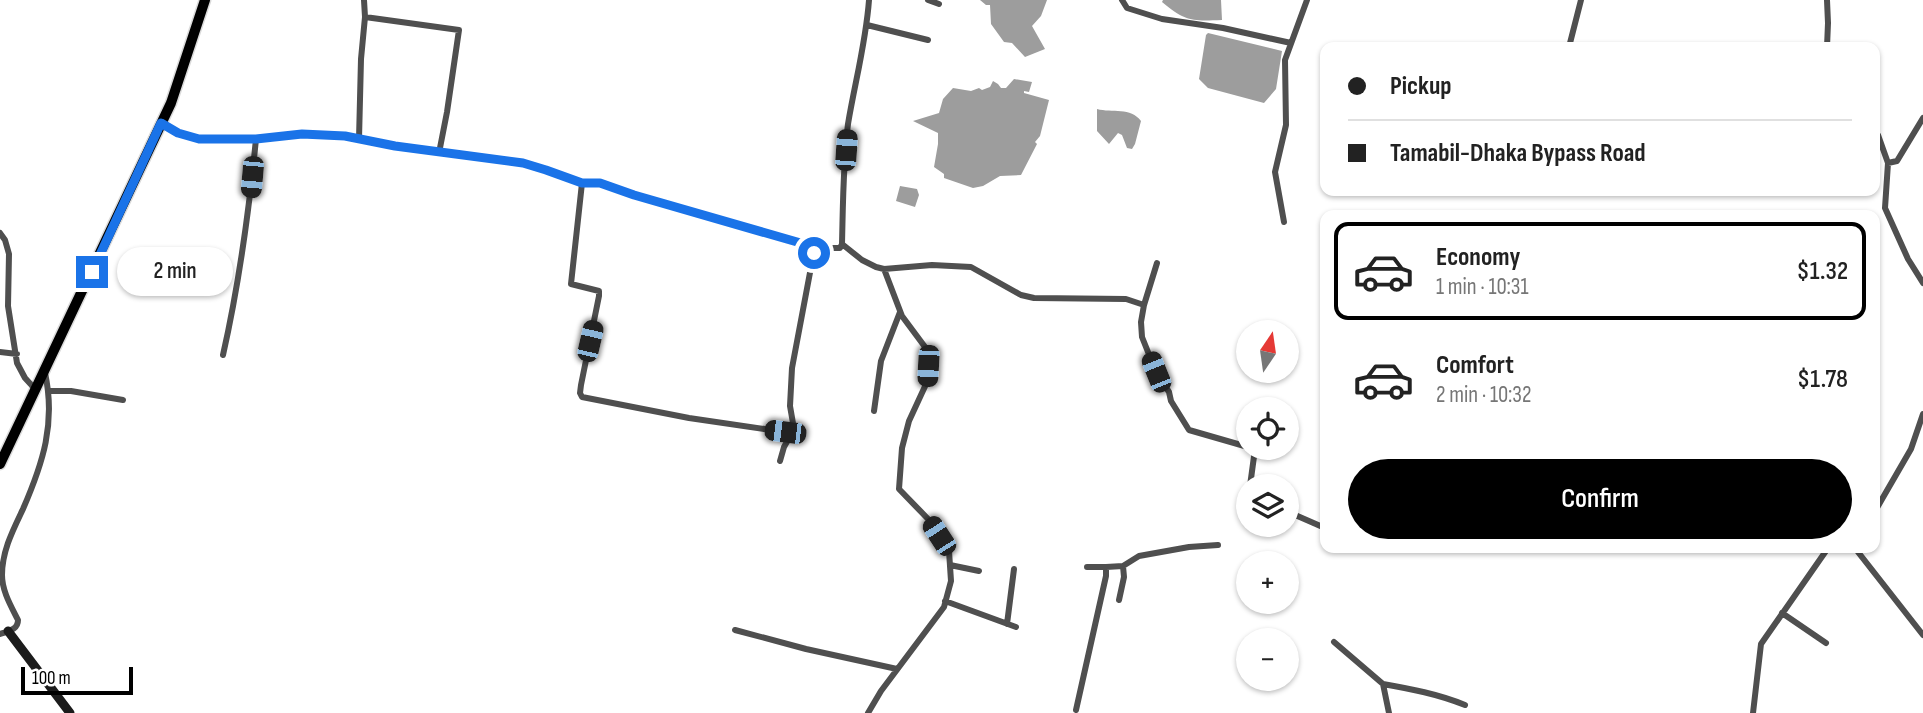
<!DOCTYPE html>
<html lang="en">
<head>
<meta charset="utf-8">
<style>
  :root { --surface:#fff; --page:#f6f6f6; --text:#222; --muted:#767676; --line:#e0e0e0; --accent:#000 }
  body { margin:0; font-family:"Sofia Sans Condensed",sans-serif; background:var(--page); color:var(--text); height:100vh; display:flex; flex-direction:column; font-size:26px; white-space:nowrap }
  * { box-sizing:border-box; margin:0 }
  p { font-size:23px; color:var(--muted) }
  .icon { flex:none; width:38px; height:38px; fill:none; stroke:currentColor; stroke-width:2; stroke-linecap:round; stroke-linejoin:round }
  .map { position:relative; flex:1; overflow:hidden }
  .panel { position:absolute; left:1320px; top:210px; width:560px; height:343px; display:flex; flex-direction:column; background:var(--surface); border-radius:14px; box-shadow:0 2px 5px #0004 }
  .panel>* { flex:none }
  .top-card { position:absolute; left:1320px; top:42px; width:560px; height:154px; border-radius:14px; box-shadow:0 2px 5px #0004; display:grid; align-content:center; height:154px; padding:0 28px; background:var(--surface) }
  .needle { width:46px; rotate:13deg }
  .fabs { position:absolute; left:1236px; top:320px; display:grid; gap:14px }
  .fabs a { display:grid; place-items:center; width:63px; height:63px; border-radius:50%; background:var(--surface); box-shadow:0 2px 5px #0004; font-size:35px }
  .scale { position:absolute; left:21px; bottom:18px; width:112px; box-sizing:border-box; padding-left:7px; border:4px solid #000; border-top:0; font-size:19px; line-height:24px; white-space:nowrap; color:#000; -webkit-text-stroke:5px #fff; paint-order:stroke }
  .end { position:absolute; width:32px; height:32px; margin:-16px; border:9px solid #1a73e8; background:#fff; box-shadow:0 0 0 4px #fff }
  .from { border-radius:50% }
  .bubble { position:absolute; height:49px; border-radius:24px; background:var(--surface); box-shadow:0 2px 5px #0004; font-size:23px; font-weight:600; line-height:49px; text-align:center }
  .car { position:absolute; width:21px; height:42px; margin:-21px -10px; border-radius:9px; box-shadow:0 0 5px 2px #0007; background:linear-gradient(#222 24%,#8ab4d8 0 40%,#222 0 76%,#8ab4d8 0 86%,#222 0) }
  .top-card b { display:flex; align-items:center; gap:24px; height:66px; font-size:26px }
  .top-card b+b { border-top:2px solid var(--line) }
  .top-card i { width:18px; height:18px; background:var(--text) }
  ul { padding:12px 0 0; list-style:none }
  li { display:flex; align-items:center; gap:21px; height:98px; margin:0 14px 10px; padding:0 14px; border:4px solid transparent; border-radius:14px }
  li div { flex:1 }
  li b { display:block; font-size:26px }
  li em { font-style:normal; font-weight:600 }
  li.active { border-color:var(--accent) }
  li>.icon { width:63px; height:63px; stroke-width:1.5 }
  .cta { display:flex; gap:14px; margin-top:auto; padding:14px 28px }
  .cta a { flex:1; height:80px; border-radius:42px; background:var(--accent); color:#fff; font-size:28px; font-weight:600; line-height:80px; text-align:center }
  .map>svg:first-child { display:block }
  .water { fill:#9d9d9d }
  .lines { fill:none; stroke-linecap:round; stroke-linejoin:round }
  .highway-casing { stroke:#dbdbdb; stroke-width:13 }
  .street { stroke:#4f4f4f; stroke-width:6 }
  .secondary { stroke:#1c1c1c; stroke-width:9 }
  .highway { stroke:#000; stroke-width:10 }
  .route { stroke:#1a73e8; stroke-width:9 }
</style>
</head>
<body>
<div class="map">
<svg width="1923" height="713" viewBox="0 0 1923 713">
  <rect width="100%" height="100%" fill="#fff"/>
  <path class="water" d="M 980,0 L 1047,0 L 1041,16 L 1032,26 L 1045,49 L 1025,57 L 1012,43 L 1004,42 L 991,24 L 990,5 L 986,5 Z
    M 1163,0 L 1221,0 L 1222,20 C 1192,21 1186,22 1162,2 Z
    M 1208,33 L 1282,51 L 1276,89 L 1264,103 L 1208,88 L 1199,79 L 1206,35 Z
    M 1014,79 L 1032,82 L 1029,92 L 1024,91 L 1024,93 L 1049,100 L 1040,136 L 1035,142 L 1037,144 L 1021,175 L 1000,176 L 983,186 L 973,188 L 944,178 L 944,174 L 934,167 L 938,144 L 938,133 L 913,121 L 939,113 L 943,99 L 953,88 L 971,91 L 979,88 L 982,90 L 990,87 L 993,81 L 998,84 L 1001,88 L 1006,88 Z
    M 1097,109 C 1112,113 1131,107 1141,121 L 1135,144 L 1132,149 L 1127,148 L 1122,135 L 1118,133 L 1109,144 L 1097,131 Z
    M 900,186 L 917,189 L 919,195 L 915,207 L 896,201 Z"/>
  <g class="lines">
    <defs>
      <path id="highway" d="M 0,464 L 171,103 L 205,0"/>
    </defs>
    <use href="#highway" class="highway-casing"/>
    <path class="street" d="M 869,0 C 866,42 855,82 848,124 C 843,163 843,204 842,244 L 862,260 L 876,267 L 884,269 L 932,265 L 971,267 L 1021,295 L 1034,298 L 1126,299 L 1144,305
      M 928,0 L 939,4
      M 1122,0 L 1127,8 L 1162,19 L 1223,28 L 1291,43
      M 365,17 L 459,30 L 447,112 L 439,153
      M 867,25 L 928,40
      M 1569,47 L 1581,0
      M 1827,47 L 1828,23 L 1827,0
      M 161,123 L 178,133 L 199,139 L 256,139 L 302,134 L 345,136 L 395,146 L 523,163 L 546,170 L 582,183 L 600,183 L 634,195 L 818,248 L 840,248 L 842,244
      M 1874,131 L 1878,135 L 1888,163 L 1885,208 L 1908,259 L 1923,283
      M 359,139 L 361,59 L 365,17 L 364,0
      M 1888,163 L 1897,161 L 1923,118
      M 582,183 L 571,284 L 599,291 L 599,296 L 581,385 L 580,393 L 582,397 L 689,418 L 785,432 L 790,437
      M 1284,222 L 1275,172 L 1286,125 L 1285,60 L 1307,0
      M 0,233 L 5,240 L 9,254 L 8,306 L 17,363 L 25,378 L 36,390
      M 1157,263 L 1144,305 L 1141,322 L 1142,337 L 1156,372 L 1169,392 L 1171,401 L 1189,430 L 1248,447
      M 0,352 L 17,354
      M 223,355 C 239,284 249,211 256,139
      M 49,391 L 71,391 L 123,400
      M 1282,410 L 1283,409
      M 874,411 L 881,361 L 900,312
      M 780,461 L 784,447 L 794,429 L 790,406 L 792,368 L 812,262 L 818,248
      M 1250,486 L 1255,449
      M 1286,511 L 1325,528
      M 1874,513 L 1911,449 L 1923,414
      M 1859,548 L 1858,552 L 1923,635
      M 950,565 L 979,571
      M 1123,566 L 1139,556 L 1189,547 L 1218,545
      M 1087,567 L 1106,567
      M 945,601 L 1016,627
      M 1782,613 L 1826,643
      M 1007,624 L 1014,569
      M 735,630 L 806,649 L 897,669
      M 0,634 C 8,631 18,630 18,620 C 11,606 2,591 2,575 C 2,551 13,530 23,509 C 43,463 56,423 45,373
      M 1334,642 L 1383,684 L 1389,713
      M 1383,684 C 1411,689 1438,694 1465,705
      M 1076,710 L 1106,576 L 1106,567 L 1123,566 L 1124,577 L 1119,600
      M 868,713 L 881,691 L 944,607 L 951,581 L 949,551 L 930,521 L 899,489 L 902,448 L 909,421 L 927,382 L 928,351 L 902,316 L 884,269
      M 1753,713 L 1761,644 L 1828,548"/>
    <path class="secondary" d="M 8,631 L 70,713"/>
    <use href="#highway" class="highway"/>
  </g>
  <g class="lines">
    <path class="route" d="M 92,272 L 161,123 L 178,133 L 199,139 L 256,139 L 302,134 L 345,136 L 395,146 L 523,163 L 546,170 L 582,183 L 600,183 L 634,195 L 818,248 L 814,253"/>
  </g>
</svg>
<div class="fabs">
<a><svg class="needle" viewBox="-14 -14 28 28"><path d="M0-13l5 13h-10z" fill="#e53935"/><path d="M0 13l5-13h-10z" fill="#767676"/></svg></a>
<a><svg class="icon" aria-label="locate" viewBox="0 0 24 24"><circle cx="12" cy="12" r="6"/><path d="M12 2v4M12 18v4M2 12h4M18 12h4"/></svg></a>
<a><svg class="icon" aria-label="layers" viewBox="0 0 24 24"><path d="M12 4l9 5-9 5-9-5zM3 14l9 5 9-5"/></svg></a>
<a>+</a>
<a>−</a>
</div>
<div class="scale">100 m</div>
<i class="end from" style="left:814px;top:253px"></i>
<i class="end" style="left:92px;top:272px"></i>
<div class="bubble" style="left:117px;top:247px;width:116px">2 min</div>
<i class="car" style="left:846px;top:150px;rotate:4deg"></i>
<i class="car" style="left:252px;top:177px;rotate:185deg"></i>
<i class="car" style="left:590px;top:341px;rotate:13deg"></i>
<i class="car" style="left:928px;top:366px;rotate:183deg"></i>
<i class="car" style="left:1156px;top:372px;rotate:338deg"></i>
<i class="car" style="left:785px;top:432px;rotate:277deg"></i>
<i class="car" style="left:939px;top:536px;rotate:327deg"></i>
<div class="top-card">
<b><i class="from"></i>Pickup</b>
<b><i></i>Tamabil-Dhaka Bypass Road</b>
</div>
<section class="panel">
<ul>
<li class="active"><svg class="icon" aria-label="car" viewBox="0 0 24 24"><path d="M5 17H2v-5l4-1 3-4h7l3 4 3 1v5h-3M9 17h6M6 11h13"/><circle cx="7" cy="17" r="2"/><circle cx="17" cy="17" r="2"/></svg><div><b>Economy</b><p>1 min · 10:31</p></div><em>$1.32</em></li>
<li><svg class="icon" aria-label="car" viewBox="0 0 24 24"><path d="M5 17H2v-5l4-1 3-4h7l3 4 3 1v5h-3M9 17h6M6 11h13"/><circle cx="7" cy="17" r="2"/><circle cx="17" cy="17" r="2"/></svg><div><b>Comfort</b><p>2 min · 10:32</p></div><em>$1.78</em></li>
</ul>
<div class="cta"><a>Confirm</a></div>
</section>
</div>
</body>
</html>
